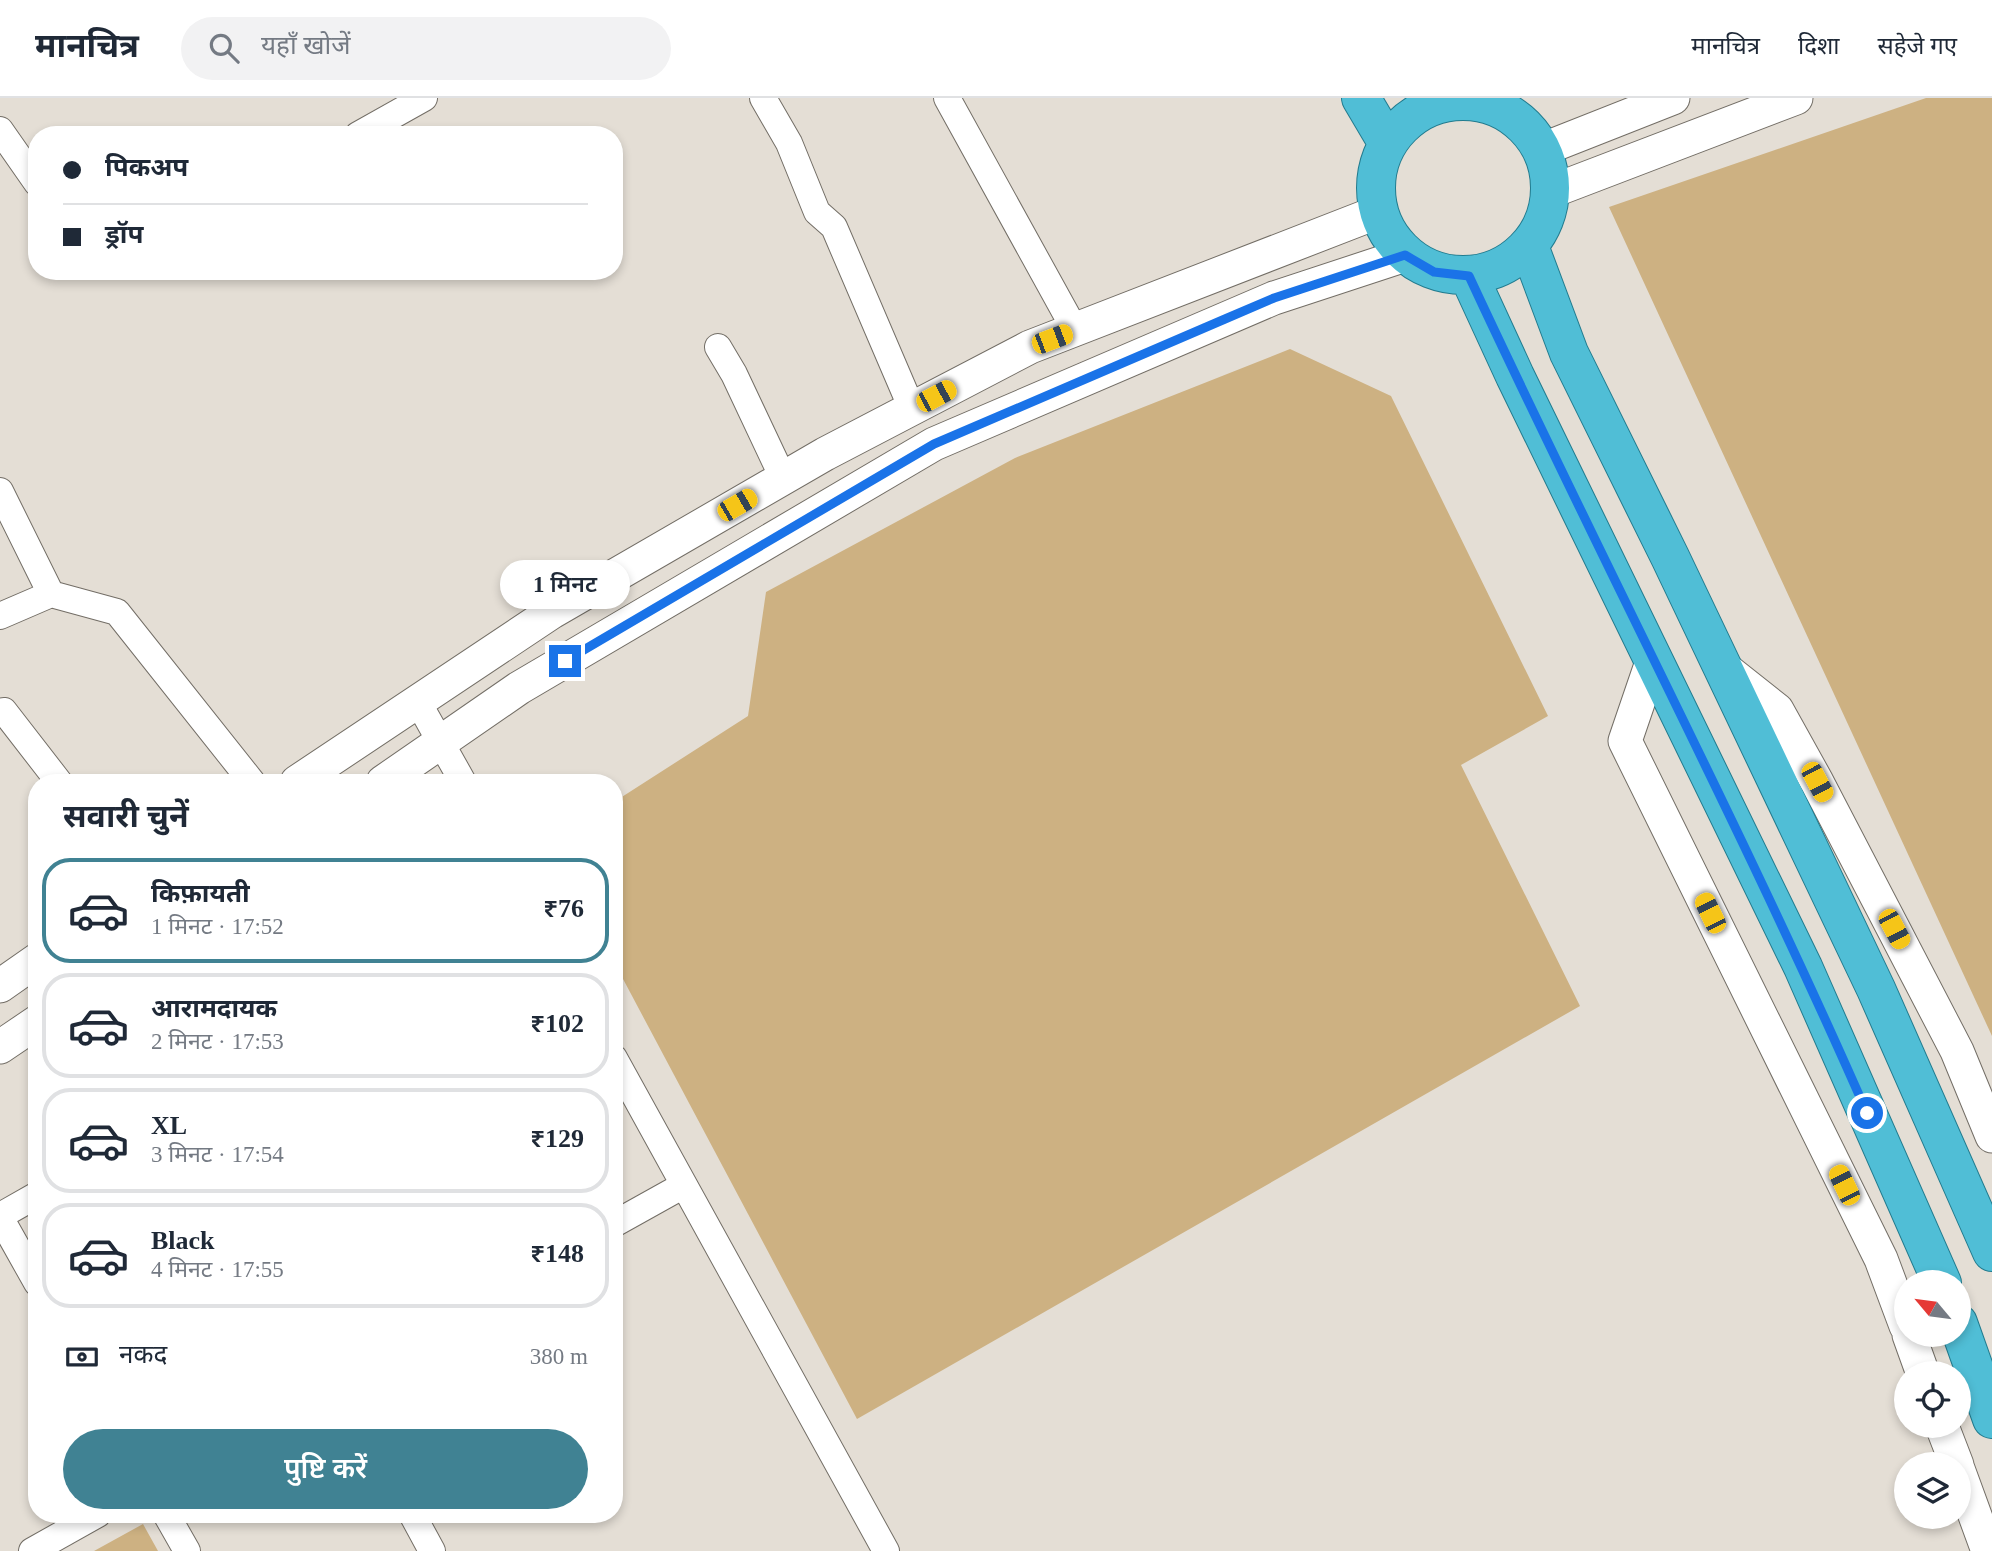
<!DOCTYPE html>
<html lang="hi">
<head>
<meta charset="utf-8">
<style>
  :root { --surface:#fff; --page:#f2f2f3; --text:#1f2937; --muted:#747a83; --line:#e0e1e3; --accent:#408293 }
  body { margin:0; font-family:"Times New Roman","Noto Sans Devanagari",serif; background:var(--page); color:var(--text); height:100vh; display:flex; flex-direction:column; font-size:26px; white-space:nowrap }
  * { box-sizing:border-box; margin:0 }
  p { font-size:23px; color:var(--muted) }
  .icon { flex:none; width:38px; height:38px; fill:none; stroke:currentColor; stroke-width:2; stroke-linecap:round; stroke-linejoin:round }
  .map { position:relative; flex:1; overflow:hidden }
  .sheet { position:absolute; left:28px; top:676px; width:595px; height:749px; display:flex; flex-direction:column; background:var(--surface); border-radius:28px; box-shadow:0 4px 10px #0003 }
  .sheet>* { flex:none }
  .guide { position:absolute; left:28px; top:28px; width:595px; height:154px; border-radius:28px; box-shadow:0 4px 10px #0003; display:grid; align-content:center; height:154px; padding:0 35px; background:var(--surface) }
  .needle { width:46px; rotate:299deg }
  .tools { position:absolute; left:1894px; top:1172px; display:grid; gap:14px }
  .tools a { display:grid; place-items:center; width:77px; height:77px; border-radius:50%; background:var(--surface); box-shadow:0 4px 10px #0003; font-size:35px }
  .end { position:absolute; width:32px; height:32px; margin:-16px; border:9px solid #1a73e8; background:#fff; box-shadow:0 0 0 4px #fff }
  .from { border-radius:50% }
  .bubble { position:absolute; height:49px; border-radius:24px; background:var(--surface); box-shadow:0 4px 10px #0003; font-size:23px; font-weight:600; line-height:49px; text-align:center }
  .car { position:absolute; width:21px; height:42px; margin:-21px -10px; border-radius:9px; box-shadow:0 0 5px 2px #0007; background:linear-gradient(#f5c518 24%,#345 0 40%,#f5c518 0 76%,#345 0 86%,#f5c518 0) }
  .guide b { display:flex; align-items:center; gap:24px; height:66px; font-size:26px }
  .guide b+b { border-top:2px solid var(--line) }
  .guide i { width:18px; height:18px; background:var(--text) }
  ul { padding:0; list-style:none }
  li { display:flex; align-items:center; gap:21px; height:105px; margin:0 14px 10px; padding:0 21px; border:4px solid var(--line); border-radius:28px }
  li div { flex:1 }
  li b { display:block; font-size:26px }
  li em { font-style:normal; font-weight:600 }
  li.active { border-color:var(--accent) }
  li>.icon { width:63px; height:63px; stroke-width:1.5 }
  h2 { padding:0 35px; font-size:32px; line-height:84px }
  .pay { display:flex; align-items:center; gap:18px; height:77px; padding:0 35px; font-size:26px }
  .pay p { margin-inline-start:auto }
  .primary-button { display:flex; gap:14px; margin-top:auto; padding:14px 35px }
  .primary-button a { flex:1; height:80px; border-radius:42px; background:var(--accent); color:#fff; font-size:28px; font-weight:600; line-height:80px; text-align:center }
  header { display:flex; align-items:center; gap:42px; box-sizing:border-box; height:98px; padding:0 35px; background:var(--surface); border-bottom:2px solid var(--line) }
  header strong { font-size:33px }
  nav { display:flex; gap:38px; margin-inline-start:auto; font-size:24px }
  .search { width:490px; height:63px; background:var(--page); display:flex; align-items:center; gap:18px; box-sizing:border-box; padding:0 24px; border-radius:38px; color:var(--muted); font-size:26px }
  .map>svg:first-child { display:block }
  .green { fill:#cdb182 }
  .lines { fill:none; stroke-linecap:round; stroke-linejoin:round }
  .minor-casing { stroke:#736e66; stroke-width:28 }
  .tertiary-casing { stroke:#736e66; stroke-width:35 }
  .trunk-casing { stroke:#227b8e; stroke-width:40 }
  .minor { stroke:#fff; stroke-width:26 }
  .tertiary { stroke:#fff; stroke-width:33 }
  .trunk { stroke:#50bed6; stroke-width:38 }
  .route { stroke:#1a73e8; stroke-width:9 }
</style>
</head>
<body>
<header>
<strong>मानचित्र</strong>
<div class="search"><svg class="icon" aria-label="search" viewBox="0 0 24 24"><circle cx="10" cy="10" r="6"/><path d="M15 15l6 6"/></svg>यहाँ खोजें</div>
<nav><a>मानचित्र</a><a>दिशा</a><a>सहेजे गए</a></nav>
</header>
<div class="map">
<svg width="1992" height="1453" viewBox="0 0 1992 1453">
  <rect width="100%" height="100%" fill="#e4ded5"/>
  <path class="green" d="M 1926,0 L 1992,0 L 1992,938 L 1609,109 Z
    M 1290,251 L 1391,298 L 1548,618 L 1461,667 L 1580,908 L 857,1321 L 614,864 L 614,704 L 748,618 L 766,494 L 1015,360 Z
    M 143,1426 L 158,1453 L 94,1453 Z"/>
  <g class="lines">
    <defs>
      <path id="minor" d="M 763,0 L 789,45 L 817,114 L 834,129 L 912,311
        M 947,0 L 1075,232
        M 0,32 L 37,85
        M 358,37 L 424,0
        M 718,249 L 734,276 L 783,380
        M 0,393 L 51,496
        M 0,518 L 51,496 L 117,514 L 252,684
        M 418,604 L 463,684
        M 4,613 L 59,684
        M 614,960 L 886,1453
        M 0,1118 L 37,1097
        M 0,1119 L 37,1185
        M 614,1126 L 684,1087
        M 166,1416 L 187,1453
        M 412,1416 L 432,1453
        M 32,1453 L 98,1416"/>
      <path id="tertiary" d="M 1541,52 L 1673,0
        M 1550,94 L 1796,0
        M 1653,561 L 1625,643 L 1881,1161 L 1906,1228
        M 1724,570 L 1777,612 L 1817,684 L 1957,953 L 1992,1038
        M 297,684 L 552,514 L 825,356 L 1030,249 L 1378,114
        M 383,684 L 519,590 L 934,346 L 1274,200 L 1405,157
        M 0,888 L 37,862
        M 0,949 L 37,924
        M 1909,1237 L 1923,1276
        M 1942,1328 L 1957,1367
        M 1958,1371 L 1988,1453"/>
      <path id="trunk" d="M 1361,0 L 1387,44
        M1376 90a87 87 0 1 1 174 0a87 87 0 1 1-174 0Z
        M 1529,148 L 1569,255 L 1670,459 L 1876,891 L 1992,1154
        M 1469,178 L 1515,278 L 1803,869 L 1942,1185
        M 1958,1225 L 1992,1321"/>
    </defs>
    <use href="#minor" class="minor-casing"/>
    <use href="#tertiary" class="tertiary-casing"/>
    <use href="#trunk" class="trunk-casing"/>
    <use href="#minor" class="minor"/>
    <use href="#tertiary" class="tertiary"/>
    <use href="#trunk" class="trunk"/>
  </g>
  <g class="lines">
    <path class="route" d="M 565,563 L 934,346 L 1225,221 L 1274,200 L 1405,157 L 1434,174 L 1469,178 C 1599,458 1743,732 1867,1015"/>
  </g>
</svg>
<div class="tools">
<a><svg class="needle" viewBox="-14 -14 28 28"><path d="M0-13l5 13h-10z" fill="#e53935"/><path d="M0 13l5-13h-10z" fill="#747a83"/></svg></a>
<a><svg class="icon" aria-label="locate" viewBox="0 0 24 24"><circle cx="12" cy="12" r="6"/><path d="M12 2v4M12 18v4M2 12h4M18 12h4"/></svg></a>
<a><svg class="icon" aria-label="layers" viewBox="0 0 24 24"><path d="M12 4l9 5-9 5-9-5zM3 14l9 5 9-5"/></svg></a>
</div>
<i class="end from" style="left:1867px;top:1015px"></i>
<i class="end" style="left:565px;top:563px"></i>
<div class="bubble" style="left:500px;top:462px;width:130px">1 मिनट</div>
<i class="car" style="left:1052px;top:241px;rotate:69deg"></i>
<i class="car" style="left:936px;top:298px;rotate:62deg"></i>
<i class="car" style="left:737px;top:407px;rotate:60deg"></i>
<i class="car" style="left:1817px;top:684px;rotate:152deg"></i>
<i class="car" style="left:1710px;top:815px;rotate:334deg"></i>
<i class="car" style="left:1894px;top:831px;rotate:152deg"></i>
<i class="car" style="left:1844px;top:1087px;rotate:334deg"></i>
<div class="guide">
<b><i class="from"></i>पिकअप</b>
<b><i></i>ड्रॉप</b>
</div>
<section class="sheet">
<h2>सवारी चुनें</h2>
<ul>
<li class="active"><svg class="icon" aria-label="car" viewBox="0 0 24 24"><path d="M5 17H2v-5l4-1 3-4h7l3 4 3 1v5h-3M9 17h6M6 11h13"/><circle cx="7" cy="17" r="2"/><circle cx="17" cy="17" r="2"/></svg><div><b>किफ़ायती</b><p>1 मिनट · 17:52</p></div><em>₹76</em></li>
<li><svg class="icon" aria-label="car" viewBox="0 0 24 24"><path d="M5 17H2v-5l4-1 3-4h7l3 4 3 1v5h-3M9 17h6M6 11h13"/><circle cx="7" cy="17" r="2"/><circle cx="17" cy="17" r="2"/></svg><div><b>आरामदायक</b><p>2 मिनट · 17:53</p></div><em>₹102</em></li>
<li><svg class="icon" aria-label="car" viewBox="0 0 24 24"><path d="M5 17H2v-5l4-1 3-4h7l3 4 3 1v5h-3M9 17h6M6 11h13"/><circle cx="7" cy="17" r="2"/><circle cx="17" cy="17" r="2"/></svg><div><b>XL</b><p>3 मिनट · 17:54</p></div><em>₹129</em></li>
<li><svg class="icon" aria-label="car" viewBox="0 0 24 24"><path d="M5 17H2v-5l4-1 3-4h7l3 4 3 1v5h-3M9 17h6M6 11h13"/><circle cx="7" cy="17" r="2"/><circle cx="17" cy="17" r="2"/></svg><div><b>Black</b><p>4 मिनट · 17:55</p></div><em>₹148</em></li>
</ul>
<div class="pay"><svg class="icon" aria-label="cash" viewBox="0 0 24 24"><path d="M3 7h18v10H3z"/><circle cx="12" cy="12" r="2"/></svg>नकद<p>380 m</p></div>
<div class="primary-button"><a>पुष्टि करें</a></div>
</section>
</div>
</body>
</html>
